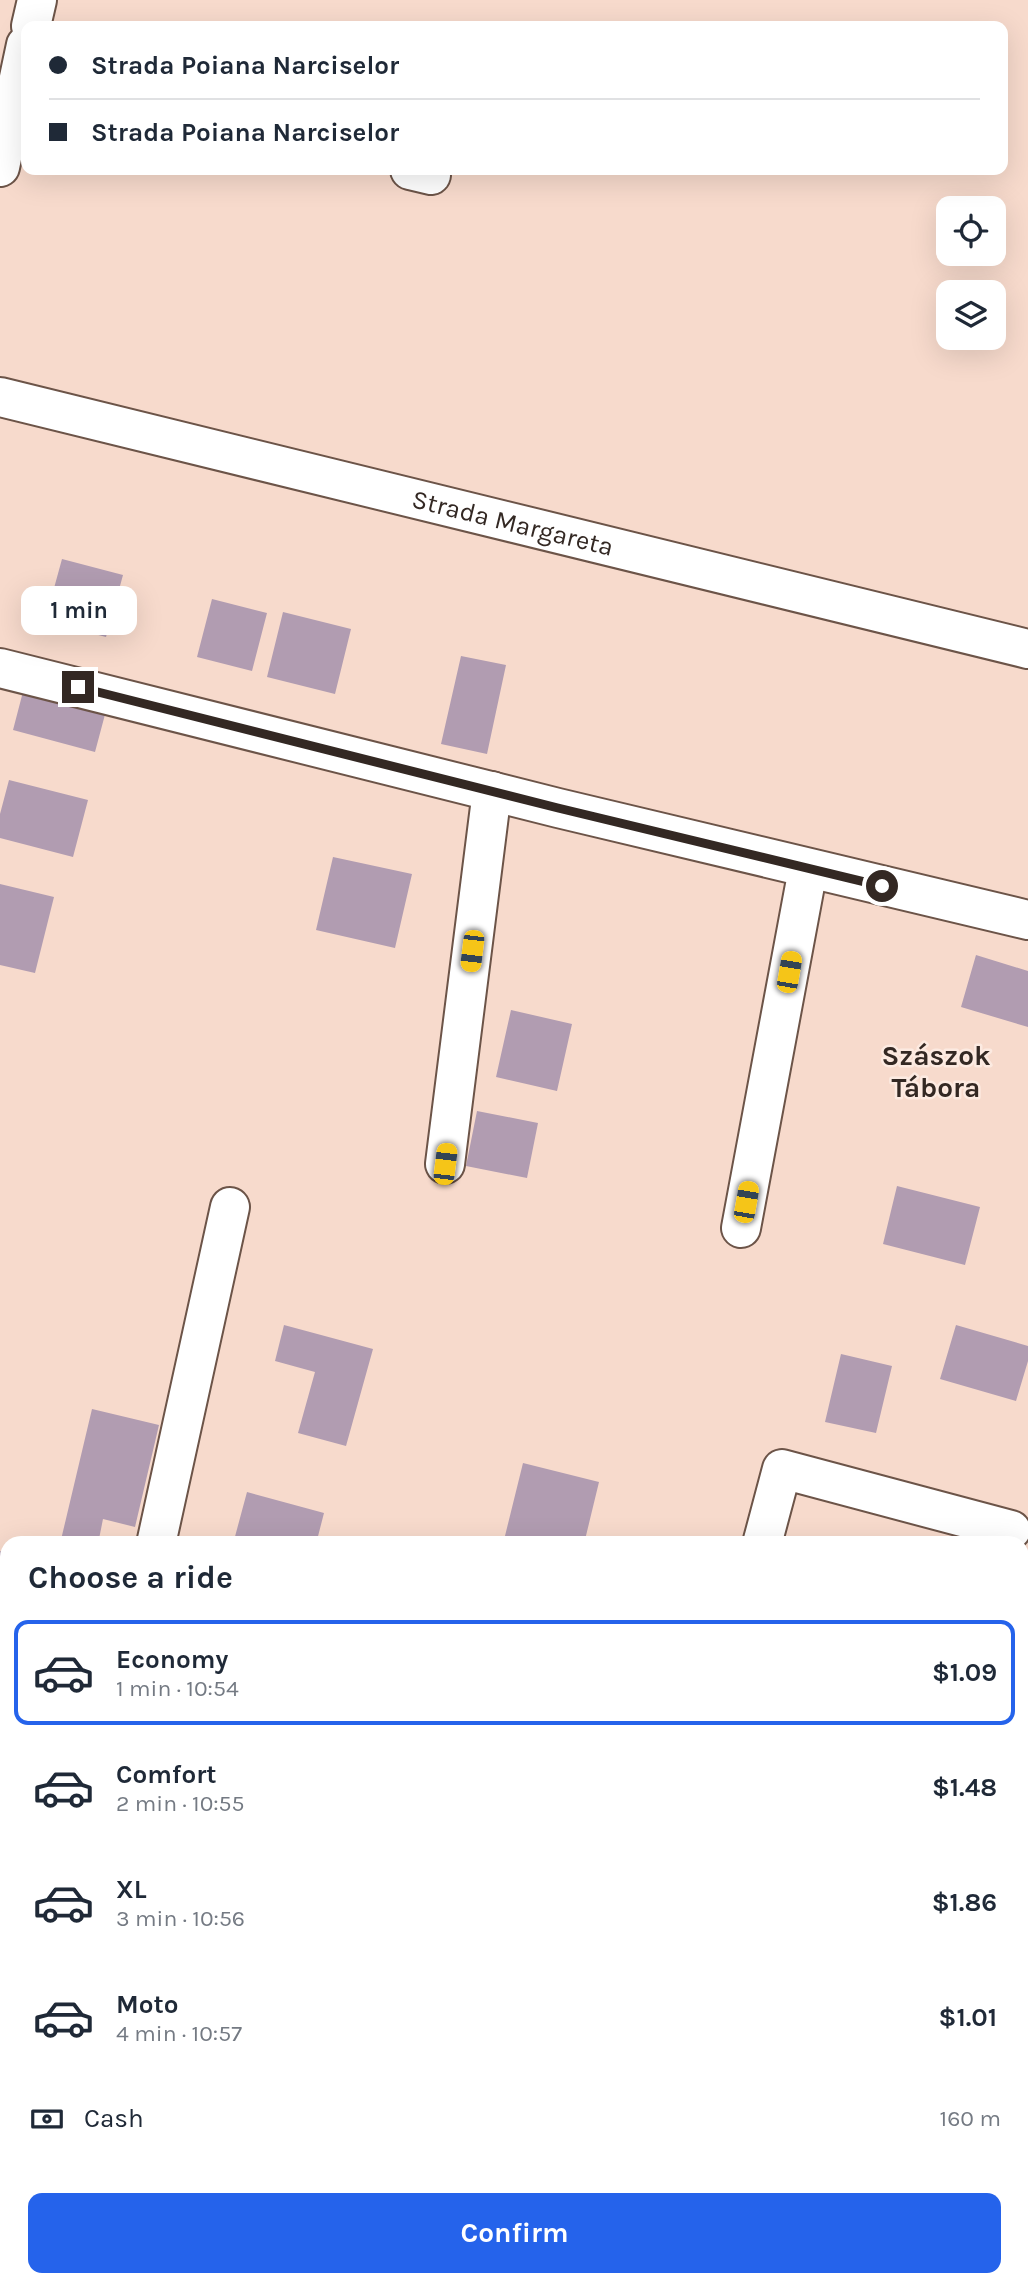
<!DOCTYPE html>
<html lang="en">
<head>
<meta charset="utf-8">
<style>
  :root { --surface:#fff; --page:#f2f2f3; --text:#1f2937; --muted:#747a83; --line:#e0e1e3; --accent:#2563eb }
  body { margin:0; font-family:Karla,sans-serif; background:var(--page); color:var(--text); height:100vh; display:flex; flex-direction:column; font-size:26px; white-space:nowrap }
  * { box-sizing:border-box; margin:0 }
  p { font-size:23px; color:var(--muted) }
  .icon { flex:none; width:38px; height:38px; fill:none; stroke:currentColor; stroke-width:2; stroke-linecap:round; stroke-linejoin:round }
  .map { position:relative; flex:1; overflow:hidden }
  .side { position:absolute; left:0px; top:1536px; width:1029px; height:751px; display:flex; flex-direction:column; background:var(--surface); border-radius:21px 21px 0 0; box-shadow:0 7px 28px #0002 }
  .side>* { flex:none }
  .top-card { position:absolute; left:21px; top:21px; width:987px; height:154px; border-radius:14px; box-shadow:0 7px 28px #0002; display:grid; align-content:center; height:154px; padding:0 28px; background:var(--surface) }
  .controls { position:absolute; left:936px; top:196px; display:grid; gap:14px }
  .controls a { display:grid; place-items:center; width:70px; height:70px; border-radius:14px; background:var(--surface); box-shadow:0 7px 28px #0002; font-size:35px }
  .end { position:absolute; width:32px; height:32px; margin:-16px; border:9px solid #332823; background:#fff; box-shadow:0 0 0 4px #fff }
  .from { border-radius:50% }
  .bubble { position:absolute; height:49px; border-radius:14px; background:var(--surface); box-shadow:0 7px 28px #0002; font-size:23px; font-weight:700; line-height:49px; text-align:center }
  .car { position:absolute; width:21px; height:42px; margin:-21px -10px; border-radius:9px; box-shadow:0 0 5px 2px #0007; background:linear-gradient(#f5c518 24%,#345 0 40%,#f5c518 0 76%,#345 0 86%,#f5c518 0) }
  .top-card b { display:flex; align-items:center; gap:24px; height:66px; font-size:26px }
  .top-card b+b { border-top:2px solid var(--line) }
  .top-card i { width:18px; height:18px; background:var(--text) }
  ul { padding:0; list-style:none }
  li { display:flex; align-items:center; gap:21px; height:105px; margin:0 14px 10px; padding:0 14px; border:4px solid transparent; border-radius:14px }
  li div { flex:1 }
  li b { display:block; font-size:26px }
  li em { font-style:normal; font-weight:700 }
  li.current { border-color:var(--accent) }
  li>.icon { width:63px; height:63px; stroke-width:1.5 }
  h2 { padding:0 28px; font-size:32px; line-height:84px }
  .pay { display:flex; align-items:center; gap:18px; height:77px; padding:0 28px; font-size:26px }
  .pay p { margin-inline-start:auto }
  .cta { display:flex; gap:14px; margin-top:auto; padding:14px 28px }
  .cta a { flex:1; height:80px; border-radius:14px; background:var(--accent); color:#fff; font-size:28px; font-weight:700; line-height:80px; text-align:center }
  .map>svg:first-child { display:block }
  .building { fill:#b19cb1 }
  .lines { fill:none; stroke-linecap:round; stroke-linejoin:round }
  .minor-casing { stroke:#6c5448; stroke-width:42 }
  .path { stroke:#b8a196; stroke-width:4.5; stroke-dasharray:5 5; stroke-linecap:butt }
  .minor { stroke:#fff; stroke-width:38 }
  .route { stroke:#332823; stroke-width:9 }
  .labels { text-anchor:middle; stroke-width:5; stroke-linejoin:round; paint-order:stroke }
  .street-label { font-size:26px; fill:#332823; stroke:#fceae1 }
  .neighbourhood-label { font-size:28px; font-weight:bold; fill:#332823; stroke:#fceae1 }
</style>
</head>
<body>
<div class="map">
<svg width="1028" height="2286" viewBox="0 0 1028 2286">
  <rect width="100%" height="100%" fill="#f7dacc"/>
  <path class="building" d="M 62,559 L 123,575 L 106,637 L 45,621 Z
    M 212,599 L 267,613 L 252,671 L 197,657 Z
    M 283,612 L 351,629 L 335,694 L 267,677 Z
    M 461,656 L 506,665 L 487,754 L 441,744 Z
    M 25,684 L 107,707 L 95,752 L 13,730 Z
    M 9,780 L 88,800 L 73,857 L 0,838 L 0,814 Z
    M 333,857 L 412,874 L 395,948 L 316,930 Z
    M 0,884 L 54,897 L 35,973 L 0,965 Z
    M 976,955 L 1028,971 L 1028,1027 L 961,1007 Z
    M 511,1010 L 572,1024 L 557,1091 L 496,1077 Z
    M 477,1111 L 538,1123 L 527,1178 L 466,1166 Z
    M 897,1186 L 980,1207 L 965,1265 L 883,1244 Z
    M 284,1325 L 373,1349 L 346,1446 L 298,1433 L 315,1372 L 275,1361 Z
    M 956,1325 L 1028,1346 L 1028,1361 L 1016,1401 L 940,1379 Z
    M 841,1354 L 892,1366 L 876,1433 L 825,1422 Z
    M 92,1409 L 159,1425 L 135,1527 L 103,1519 L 98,1544 L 60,1544 Z
    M 523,1463 L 599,1482 L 584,1544 L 503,1544 Z
    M 247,1492 L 324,1513 L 316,1544 L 233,1544 Z
    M 0,1551 L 7,1553 L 7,1612 L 0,1610 Z"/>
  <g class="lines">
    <defs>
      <g id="minor">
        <path d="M 31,26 L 37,0"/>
        <path d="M 0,167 L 26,45"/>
        <path d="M 410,170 L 431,175"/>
        <path id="s1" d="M 0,397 L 1028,649"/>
        <path d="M 0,668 L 558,808 L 1028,920"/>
        <path d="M 445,1164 L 492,791"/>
        <path d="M 741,1228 L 808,869"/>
        <path d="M 156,1544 L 230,1207"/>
        <path d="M 762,1544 L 782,1469 L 1011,1530"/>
        <path d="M 0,1677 L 7,1678"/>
        <path d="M 1022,2257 L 1028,2259"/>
      </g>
    </defs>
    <use href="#minor" class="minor-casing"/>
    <path class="path" d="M 411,2280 L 413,2286"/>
    <use href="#minor" class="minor"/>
  </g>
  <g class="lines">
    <path class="route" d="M 78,687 L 558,808 L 882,886"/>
  </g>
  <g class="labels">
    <g class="street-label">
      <text dy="9" stroke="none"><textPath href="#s1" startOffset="528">Strada Margareta</textPath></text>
    </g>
    <g class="neighbourhood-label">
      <text x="936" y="1065">Szászok<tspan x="936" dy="32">Tábora</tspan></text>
    </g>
  </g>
</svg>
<div class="controls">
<a><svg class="icon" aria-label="locate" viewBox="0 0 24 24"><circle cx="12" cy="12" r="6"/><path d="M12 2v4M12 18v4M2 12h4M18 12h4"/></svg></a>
<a><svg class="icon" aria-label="layers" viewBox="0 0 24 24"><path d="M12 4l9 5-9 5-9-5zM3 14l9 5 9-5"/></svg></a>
</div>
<i class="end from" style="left:882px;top:886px"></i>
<i class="end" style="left:78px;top:687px"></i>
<div class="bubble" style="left:21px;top:586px;width:116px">1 min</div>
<i class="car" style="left:472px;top:951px;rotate:187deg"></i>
<i class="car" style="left:789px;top:972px;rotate:10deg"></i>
<i class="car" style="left:445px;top:1164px;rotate:7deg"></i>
<i class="car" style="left:746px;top:1202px;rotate:10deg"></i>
<div class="top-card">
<b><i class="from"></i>Strada Poiana Narciselor</b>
<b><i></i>Strada Poiana Narciselor</b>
</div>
<section class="side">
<h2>Choose a ride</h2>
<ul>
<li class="current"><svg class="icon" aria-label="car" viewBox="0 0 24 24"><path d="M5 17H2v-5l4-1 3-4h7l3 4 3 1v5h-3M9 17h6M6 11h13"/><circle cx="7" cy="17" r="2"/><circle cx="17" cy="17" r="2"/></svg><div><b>Economy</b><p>1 min · 10:54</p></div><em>$1.09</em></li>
<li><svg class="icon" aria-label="car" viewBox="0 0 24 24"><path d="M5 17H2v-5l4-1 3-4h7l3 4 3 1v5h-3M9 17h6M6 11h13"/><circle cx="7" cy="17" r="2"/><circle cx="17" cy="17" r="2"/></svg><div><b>Comfort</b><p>2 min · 10:55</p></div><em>$1.48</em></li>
<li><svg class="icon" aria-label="car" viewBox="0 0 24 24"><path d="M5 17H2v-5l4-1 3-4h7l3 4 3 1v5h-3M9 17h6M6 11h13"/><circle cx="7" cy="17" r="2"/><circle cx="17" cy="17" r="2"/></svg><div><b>XL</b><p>3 min · 10:56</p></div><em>$1.86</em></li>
<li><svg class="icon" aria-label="car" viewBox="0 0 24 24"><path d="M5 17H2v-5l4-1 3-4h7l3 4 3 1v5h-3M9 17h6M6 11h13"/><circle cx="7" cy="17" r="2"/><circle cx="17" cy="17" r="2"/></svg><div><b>Moto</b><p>4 min · 10:57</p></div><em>$1.01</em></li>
</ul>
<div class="pay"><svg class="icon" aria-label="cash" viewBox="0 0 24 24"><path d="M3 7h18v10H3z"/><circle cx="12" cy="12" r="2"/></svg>Cash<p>160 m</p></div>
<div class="cta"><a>Confirm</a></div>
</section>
</div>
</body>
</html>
